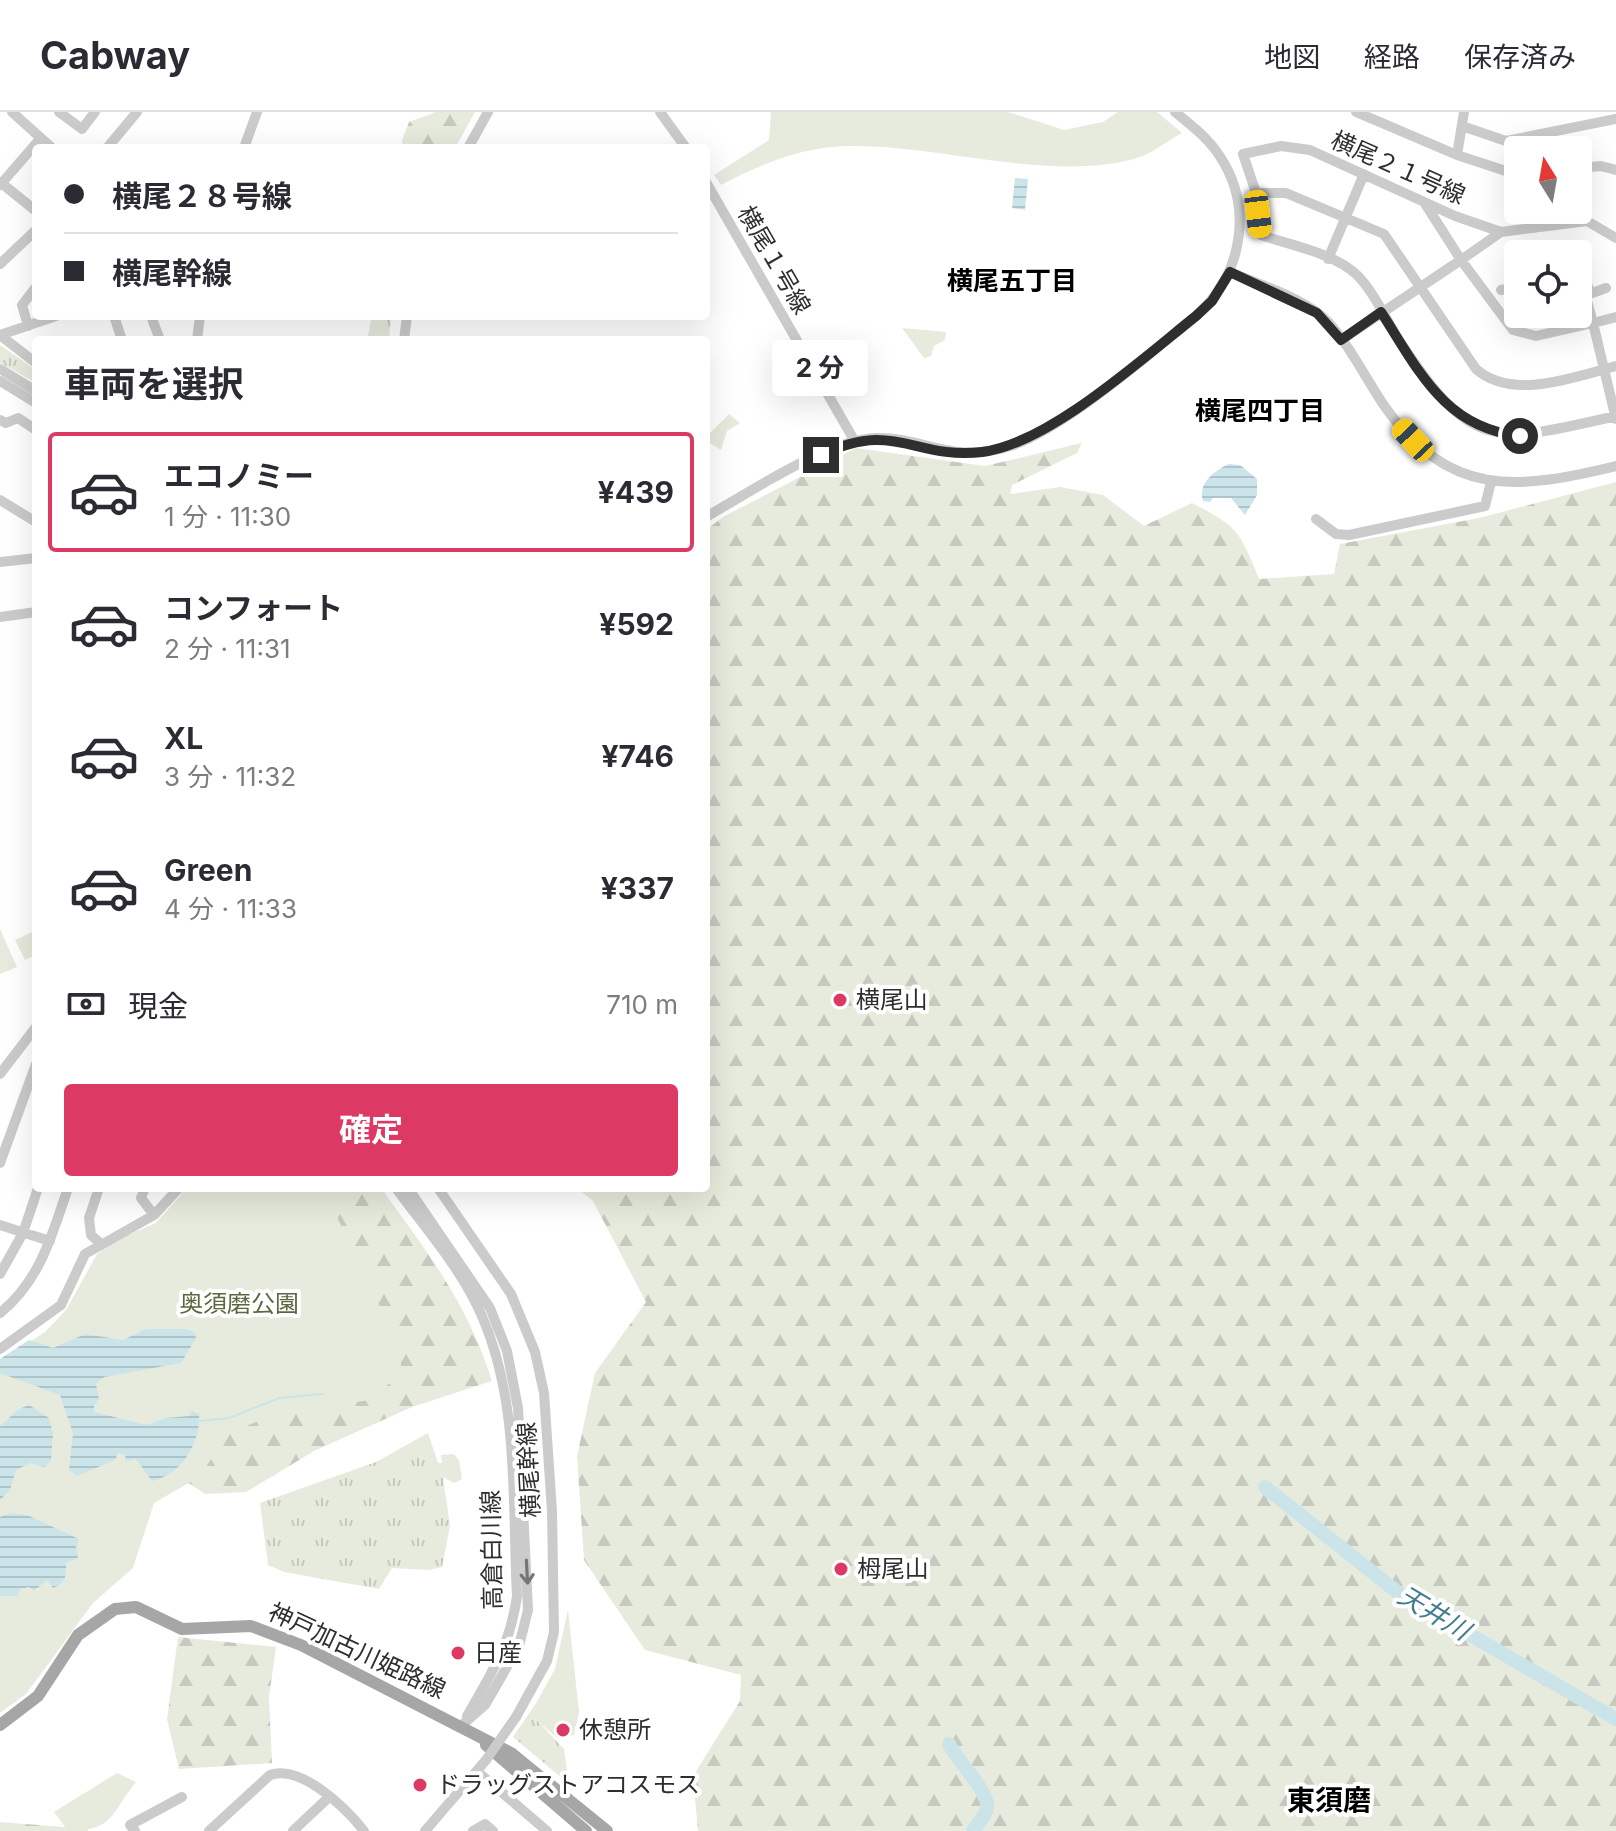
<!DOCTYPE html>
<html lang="ja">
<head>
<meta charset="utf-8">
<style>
  :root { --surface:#fff; --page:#f7f7f7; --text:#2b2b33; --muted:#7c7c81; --line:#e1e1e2; --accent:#dd3965 }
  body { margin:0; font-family:Inter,"Noto Sans JP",sans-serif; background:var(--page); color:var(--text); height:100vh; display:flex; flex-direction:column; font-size:30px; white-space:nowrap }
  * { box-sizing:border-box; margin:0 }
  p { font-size:26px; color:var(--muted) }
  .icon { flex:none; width:44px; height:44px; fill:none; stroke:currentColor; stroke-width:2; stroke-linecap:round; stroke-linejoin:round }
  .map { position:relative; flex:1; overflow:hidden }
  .panel { position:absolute; left:32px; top:224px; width:678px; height:856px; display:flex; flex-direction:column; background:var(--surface); border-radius:8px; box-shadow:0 8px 32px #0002 }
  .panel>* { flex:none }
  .hud { position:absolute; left:32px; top:32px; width:678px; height:176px; border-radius:8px; box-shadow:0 8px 32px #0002; display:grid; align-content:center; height:176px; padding:0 32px; background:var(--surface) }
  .needle { width:52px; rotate:349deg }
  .buttons { position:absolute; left:1504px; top:24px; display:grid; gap:16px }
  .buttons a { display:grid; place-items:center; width:88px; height:88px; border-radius:8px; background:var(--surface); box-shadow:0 8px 32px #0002; font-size:40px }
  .end { position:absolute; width:36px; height:36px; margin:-18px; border:10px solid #2e2e2e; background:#fff; box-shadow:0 0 0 4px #fff }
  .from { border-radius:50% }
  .bubble { position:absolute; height:56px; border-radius:8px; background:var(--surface); box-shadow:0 8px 32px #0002; font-size:26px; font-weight:700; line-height:56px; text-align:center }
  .car { position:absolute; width:24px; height:48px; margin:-24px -12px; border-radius:10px; box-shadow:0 0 6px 2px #0007; background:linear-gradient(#f5c518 24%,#345 0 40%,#f5c518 0 76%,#345 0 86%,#f5c518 0) }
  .hud b { display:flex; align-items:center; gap:28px; height:76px; font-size:30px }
  .hud b+b { border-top:2px solid var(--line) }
  .hud i { width:20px; height:20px; background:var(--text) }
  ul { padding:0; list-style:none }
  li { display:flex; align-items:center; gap:24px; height:120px; margin:0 16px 12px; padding:0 16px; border:4px solid transparent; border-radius:8px }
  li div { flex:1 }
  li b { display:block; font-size:30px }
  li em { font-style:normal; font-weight:700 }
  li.active { border-color:var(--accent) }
  li>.icon { width:72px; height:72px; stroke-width:1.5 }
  h2 { padding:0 32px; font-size:36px; line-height:96px }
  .pay { display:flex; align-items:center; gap:20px; height:88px; padding:0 32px; font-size:30px }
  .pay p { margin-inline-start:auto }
  .cta { display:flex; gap:16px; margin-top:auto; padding:16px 32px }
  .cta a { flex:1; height:92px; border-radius:8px; background:var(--accent); color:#fff; font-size:32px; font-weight:700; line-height:92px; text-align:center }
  header { display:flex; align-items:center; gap:48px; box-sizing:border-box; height:112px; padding:0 40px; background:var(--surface); border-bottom:2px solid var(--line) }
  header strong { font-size:38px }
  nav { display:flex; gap:44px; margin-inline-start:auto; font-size:28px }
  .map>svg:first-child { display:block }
  .grass { fill:url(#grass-tufts) }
  .forest { fill:url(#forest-firs) }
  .park { fill:#e7ebdd }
  .water { fill:url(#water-rules) }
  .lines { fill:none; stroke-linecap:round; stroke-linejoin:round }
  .stream { stroke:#cae4ea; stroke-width:2 }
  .river { stroke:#cae4ea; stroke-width:14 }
  .minor { stroke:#cbcbcb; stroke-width:10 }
  .major { stroke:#a6a6a6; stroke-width:12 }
  .minor-bridge { stroke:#cbcbcb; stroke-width:10 }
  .oneway { stroke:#757575 }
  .route { stroke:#2e2e2e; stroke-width:10 }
  .poi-dot { fill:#dd3965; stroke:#fff; stroke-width:3 }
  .labels { text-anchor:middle; stroke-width:8; stroke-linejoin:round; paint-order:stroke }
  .street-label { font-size:24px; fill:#2e2e2e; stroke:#fff }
  .poi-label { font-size:24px; fill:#2e2e2e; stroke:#fff; text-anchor:start }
  .park-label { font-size:24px; fill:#5a683e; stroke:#fff }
  .neighbourhood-label { font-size:26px; font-weight:bold; fill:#000; stroke:#fff }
  .water-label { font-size:26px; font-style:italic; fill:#407e8d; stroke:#fff }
  .quarter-label { font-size:28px; font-weight:bold; fill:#000; stroke:#fff }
</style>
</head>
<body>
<header>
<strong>Cabway</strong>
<nav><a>地図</a><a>経路</a><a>保存済み</a></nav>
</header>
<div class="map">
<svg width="1616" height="1719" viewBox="0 0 1616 1719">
  <defs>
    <pattern id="grass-tufts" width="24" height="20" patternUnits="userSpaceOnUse" patternTransform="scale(2)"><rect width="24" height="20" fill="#e7ebdd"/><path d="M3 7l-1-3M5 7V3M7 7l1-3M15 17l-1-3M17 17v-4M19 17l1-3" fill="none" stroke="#c6cabe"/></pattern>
    <pattern id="forest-firs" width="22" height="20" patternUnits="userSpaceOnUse" patternTransform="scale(2)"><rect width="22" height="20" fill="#e7ebdd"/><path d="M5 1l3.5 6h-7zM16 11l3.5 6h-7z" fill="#c6cabe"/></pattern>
    <pattern id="water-rules" width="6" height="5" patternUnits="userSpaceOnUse" patternTransform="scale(2)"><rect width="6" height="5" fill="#cae4ea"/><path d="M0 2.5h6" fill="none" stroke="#aec4c9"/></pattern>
  </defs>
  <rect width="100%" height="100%" fill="#fff"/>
  <path class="grass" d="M 372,204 L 391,204 L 389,228 L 367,228 Z
    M 0,233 L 36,258 L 36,271 L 0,251 Z
    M 428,1321 L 438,1351 L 442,1351 L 441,1343 L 454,1342 L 459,1348 L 462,1367 L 454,1371 L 443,1365 L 450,1414 L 442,1455 L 429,1458 L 392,1456 L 379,1477 L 284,1460 L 268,1453 L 260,1391 L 376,1350 Z
    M 539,1587 L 533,1604 L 564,1637 L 569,1672 L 513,1625 Z"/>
  <path class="forest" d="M 436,0 L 475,0 L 455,36 L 403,36 L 402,28 L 409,10 Z
    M 1082,331 L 1077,341 L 1012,373 L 1010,382 L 1060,375 L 1103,383 L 1144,414 L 1192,391 C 1239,415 1240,420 1259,467 L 1334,462 L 1340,432 L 1479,406 L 1616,370 L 1616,1719 L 698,1719 L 693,1664 L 740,1589 L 741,1563 L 645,1538 L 584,1448 L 577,1344 L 595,1261 L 646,1190 L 593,1089 L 577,1076 L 706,1076 L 706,418 L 723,405 L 856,336 L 985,354 Z
    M 196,1076 L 381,1076 C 428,1141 468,1192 492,1269 L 412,1295 L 314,1339 L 246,1380 L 205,1382 L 181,1366 L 210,1147 Z
    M 178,1525 L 276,1535 L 269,1585 L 272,1651 L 179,1657 L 167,1607 Z
    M 0,1710 L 88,1717 L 88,1719 L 0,1719 Z"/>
  <path class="park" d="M 771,0 L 1008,0 L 1064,18 L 1103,10 L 1118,0 L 1157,0 L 1182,21 C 1167,29 1150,43 1134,47 C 1048,70 937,32 848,34 C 801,35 761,52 721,73 L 714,63 L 769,28 Z
    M 902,216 L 946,220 L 945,228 L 934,234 L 931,244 L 924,246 Z
    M 729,302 L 740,311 L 727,319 L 721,338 L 708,330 L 706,325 Z
    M 0,817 L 17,855 L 0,862 Z
    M 36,818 L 36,843 L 25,848 L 15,828 Z
    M 187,1076 L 323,1076 L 402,1241 L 400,1261 L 372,1288 L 283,1299 L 229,1321 L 199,1365 L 154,1391 L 133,1456 L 93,1491 L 26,1582 L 0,1601 L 0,1250 L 45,1220 L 66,1198 L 97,1142 L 116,1128 L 156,1111 Z
    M 568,1498 L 579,1600 L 574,1623 L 558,1627 L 530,1602 L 555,1557 Z
    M 117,1661 L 136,1670 C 111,1700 115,1719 68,1719 L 54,1700 Z"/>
  <path class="water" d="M 1015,66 L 1028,67 L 1025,98 L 1012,96 Z
    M 1229,352 L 1240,353 L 1257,367 L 1257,383 L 1245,403 L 1231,386 L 1213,386 L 1210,390 L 1203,389 C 1197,372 1215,358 1229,352 Z
    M 146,1217 L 187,1217 L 195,1221 L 196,1226 L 181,1251 L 104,1265 L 96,1272 L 99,1287 L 94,1293 L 94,1300 L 147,1313 L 166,1306 L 189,1304 L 192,1299 L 199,1302 C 201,1331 181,1363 152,1369 L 136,1347 L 126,1349 L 125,1343 L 118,1341 L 115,1348 L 77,1364 L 69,1358 L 73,1321 L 60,1283 L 0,1261 L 0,1247 L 29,1228 L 53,1236 L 85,1222 L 123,1228 Z
    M 29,1293 L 49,1306 L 53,1321 L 51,1349 L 44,1355 L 30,1351 L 16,1358 L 10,1378 L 0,1388 L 0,1314 L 19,1297 Z
    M 11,1401 L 27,1403 L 79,1427 L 76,1435 L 78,1446 L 66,1451 C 67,1463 65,1472 53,1476 L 47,1468 L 34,1479 L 29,1475 L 20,1477 L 17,1484 L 0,1484 L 0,1405 Z"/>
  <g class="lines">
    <path class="stream" d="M 199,1309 L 229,1306 L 279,1286 L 323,1282"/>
    <path class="river" d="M 1265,1375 L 1401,1483 L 1616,1607
      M 949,1632 C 957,1649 991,1681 987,1697 C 985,1704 977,1713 973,1719"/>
    <path class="minor" d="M 12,0 L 52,36
      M 59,0 L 82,17 L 95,0
      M 660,0 L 686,36
      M 1356,0 L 1457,43
      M 1464,0 L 1457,43 L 1518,63
      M 1462,14 L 1506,29 L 1616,7
      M 107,36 L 137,0
      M 244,36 L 257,0
      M 468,36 L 488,0
      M 1578,56 L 1601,54 L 1616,58
      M 0,70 L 36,99
      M 706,70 L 854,328
      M 0,73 L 40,27
      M 1256,81 L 1286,81 L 1384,122 L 1476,257 C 1512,289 1574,265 1616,254
      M 1424,90 L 1461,148 L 1501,120
      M 1616,126 L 1587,109 L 1501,120 L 1455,104 L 1310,38 L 1281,34 L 1243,42 L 1256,81 L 1261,123 C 1290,133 1334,141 1357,163 C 1373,179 1385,205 1397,225 C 1471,338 1491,333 1616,304
      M 1548,142 L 1575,137 L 1576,142
      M 1328,147 L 1364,62
      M 1518,147 L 1518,151
      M 1578,147 L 1590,180
      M 0,152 L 36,118
      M 1230,160 C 1260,173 1305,186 1328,210 C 1350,234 1365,265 1383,292 C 1449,387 1516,378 1616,354
      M 1501,178 L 1518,175
      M 1586,185 L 1593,211 L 1616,205
      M 1578,186 L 1606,176
      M 114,204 L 122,228
      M 151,204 L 160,228
      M 28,214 L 22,193 L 36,175
      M 0,223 L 56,204
      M 1,224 L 36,251
      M 197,228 L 200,204
      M 404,228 L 407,204
      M 1341,228 L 1461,148 L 1513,218 L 1536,224 L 1593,211 L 1616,307
      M 0,257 L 36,279
      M 0,269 L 36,291
      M 0,308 L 6,311 L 18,306 L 36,318
      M 0,388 L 36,410
      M 706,405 C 748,381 829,327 876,326 C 925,325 950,352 1007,335 C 1061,320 1150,241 1196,204 C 1243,162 1254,95 1219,43 C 1207,25 1191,13 1175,0
      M 1316,407 L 1336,422 L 1349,423 L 1485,394 L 1491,370
      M 0,450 L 36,446
      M 0,505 L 36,500
      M 0,962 L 36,915
      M 0,1051 L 36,952
      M 99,1076 L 89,1106 L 91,1123 L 101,1132
      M 145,1076 L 141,1086 L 154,1103
      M 396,1076 C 425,1116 461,1156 481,1202 C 520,1289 512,1391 517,1484 C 510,1534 491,1562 467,1604
      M 408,1076 L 490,1196 L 507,1239 L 518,1296 L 528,1498 L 519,1534 L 485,1593 L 462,1613
      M 438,1076 L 511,1182 L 535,1240 L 544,1281 L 552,1399 L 554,1520 L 547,1549 L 516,1605
      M 0,1113 L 50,1129
      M 0,1162 L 23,1121 L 38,1076
      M 0,1201 C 40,1169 52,1123 68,1076
      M 0,1237 L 61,1193 L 85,1142 L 154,1103 L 179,1076
      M 478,1660 L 547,1719
      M 135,1719 L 130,1713 L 182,1685
      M 209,1719 L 270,1663 C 301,1652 346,1696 364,1719
      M 293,1719 L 329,1685
      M 425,1719 L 486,1648
      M 473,1719 L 485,1712 L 493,1719"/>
    <path class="major" d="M 0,1613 L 38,1584 L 78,1523 L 115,1497 L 136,1495 L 182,1517 L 251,1514 L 301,1533 L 511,1641 L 607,1719
      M 486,1633 L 586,1719"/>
    <path class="minor-bridge" d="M 486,1648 L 516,1605"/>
  </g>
  <defs><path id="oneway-shaft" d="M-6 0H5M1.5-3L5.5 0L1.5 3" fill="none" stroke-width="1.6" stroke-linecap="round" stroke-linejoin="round" transform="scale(2)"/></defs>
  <use class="oneway" href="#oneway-shaft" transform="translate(527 1460) rotate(87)"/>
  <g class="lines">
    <path class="route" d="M 821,343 C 895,307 914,348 982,340 C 1048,332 1142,247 1196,204 L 1212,189 L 1230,160 L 1317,201 L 1341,228 L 1381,200 C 1418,257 1444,316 1520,324"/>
  </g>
  <g class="poi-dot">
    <circle cx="840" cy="888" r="8"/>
    <circle cx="841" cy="1457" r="8"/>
    <circle cx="458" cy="1541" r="8"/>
    <circle cx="563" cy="1618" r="8"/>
    <circle cx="420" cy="1673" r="8"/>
  </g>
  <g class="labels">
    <g class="street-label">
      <text transform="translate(1398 56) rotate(24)" y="8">横尾２１号線</text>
      <text transform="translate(774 148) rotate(60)" y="8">横尾１号線</text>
      <text transform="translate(529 1358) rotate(-93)" y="8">横尾幹線</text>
      <text transform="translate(492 1438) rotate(-91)" y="8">高倉白川線</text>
      <text transform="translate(357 1539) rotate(25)" y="8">神戸加古川姫路線</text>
    </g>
    <g class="poi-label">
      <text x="856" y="896">横尾山</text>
      <text x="857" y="1465">栂尾山</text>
      <text x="474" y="1549">日産</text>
      <text x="579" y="1626">休憩所</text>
      <text x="436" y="1681">ドラッグストアコスモス</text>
    </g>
    <g class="park-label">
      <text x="239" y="1200">奥須磨公園</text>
    </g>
    <g class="neighbourhood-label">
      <text x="1012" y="178">横尾五丁目</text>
      <text x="1260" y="308">横尾四丁目</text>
    </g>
    <g class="water-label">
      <text transform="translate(1434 1501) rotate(31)" y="9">天井川</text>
    </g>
    <g class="quarter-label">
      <text x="1329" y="1698">東須磨</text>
    </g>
  </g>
</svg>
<div class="buttons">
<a><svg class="needle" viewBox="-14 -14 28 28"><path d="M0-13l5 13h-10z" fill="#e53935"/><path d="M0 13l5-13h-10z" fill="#7c7c81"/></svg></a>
<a><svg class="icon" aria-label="locate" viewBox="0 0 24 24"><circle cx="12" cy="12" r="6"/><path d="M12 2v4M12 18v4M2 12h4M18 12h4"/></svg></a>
</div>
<i class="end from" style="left:1520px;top:324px"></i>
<i class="end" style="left:821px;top:343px"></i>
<div class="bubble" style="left:772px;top:228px;width:96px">2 分</div>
<i class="car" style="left:1258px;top:102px;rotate:173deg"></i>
<i class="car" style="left:1413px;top:328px;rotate:317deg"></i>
<div class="hud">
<b><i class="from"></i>横尾２８号線</b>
<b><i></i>横尾幹線</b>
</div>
<section class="panel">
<h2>車両を選択</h2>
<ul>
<li class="active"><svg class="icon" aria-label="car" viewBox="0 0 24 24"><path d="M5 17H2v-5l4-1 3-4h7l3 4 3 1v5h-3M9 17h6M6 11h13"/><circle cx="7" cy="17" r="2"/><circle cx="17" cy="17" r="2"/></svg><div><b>エコノミー</b><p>1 分 · 11:30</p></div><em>¥439</em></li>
<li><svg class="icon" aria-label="car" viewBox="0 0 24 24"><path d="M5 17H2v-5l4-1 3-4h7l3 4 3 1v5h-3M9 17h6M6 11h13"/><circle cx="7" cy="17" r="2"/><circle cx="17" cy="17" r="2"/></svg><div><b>コンフォート</b><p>2 分 · 11:31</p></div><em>¥592</em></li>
<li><svg class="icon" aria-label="car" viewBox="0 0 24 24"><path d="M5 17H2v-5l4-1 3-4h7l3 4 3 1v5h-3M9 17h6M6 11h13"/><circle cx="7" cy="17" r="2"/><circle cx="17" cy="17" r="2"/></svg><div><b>XL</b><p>3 分 · 11:32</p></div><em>¥746</em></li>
<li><svg class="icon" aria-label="car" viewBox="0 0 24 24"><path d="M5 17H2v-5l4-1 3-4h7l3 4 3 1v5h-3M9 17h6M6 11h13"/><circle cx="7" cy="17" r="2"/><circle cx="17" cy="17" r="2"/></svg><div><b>Green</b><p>4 分 · 11:33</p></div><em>¥337</em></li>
</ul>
<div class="pay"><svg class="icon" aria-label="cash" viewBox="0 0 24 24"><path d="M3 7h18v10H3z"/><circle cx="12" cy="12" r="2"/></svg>現金<p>710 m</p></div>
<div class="cta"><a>確定</a></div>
</section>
</div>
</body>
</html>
